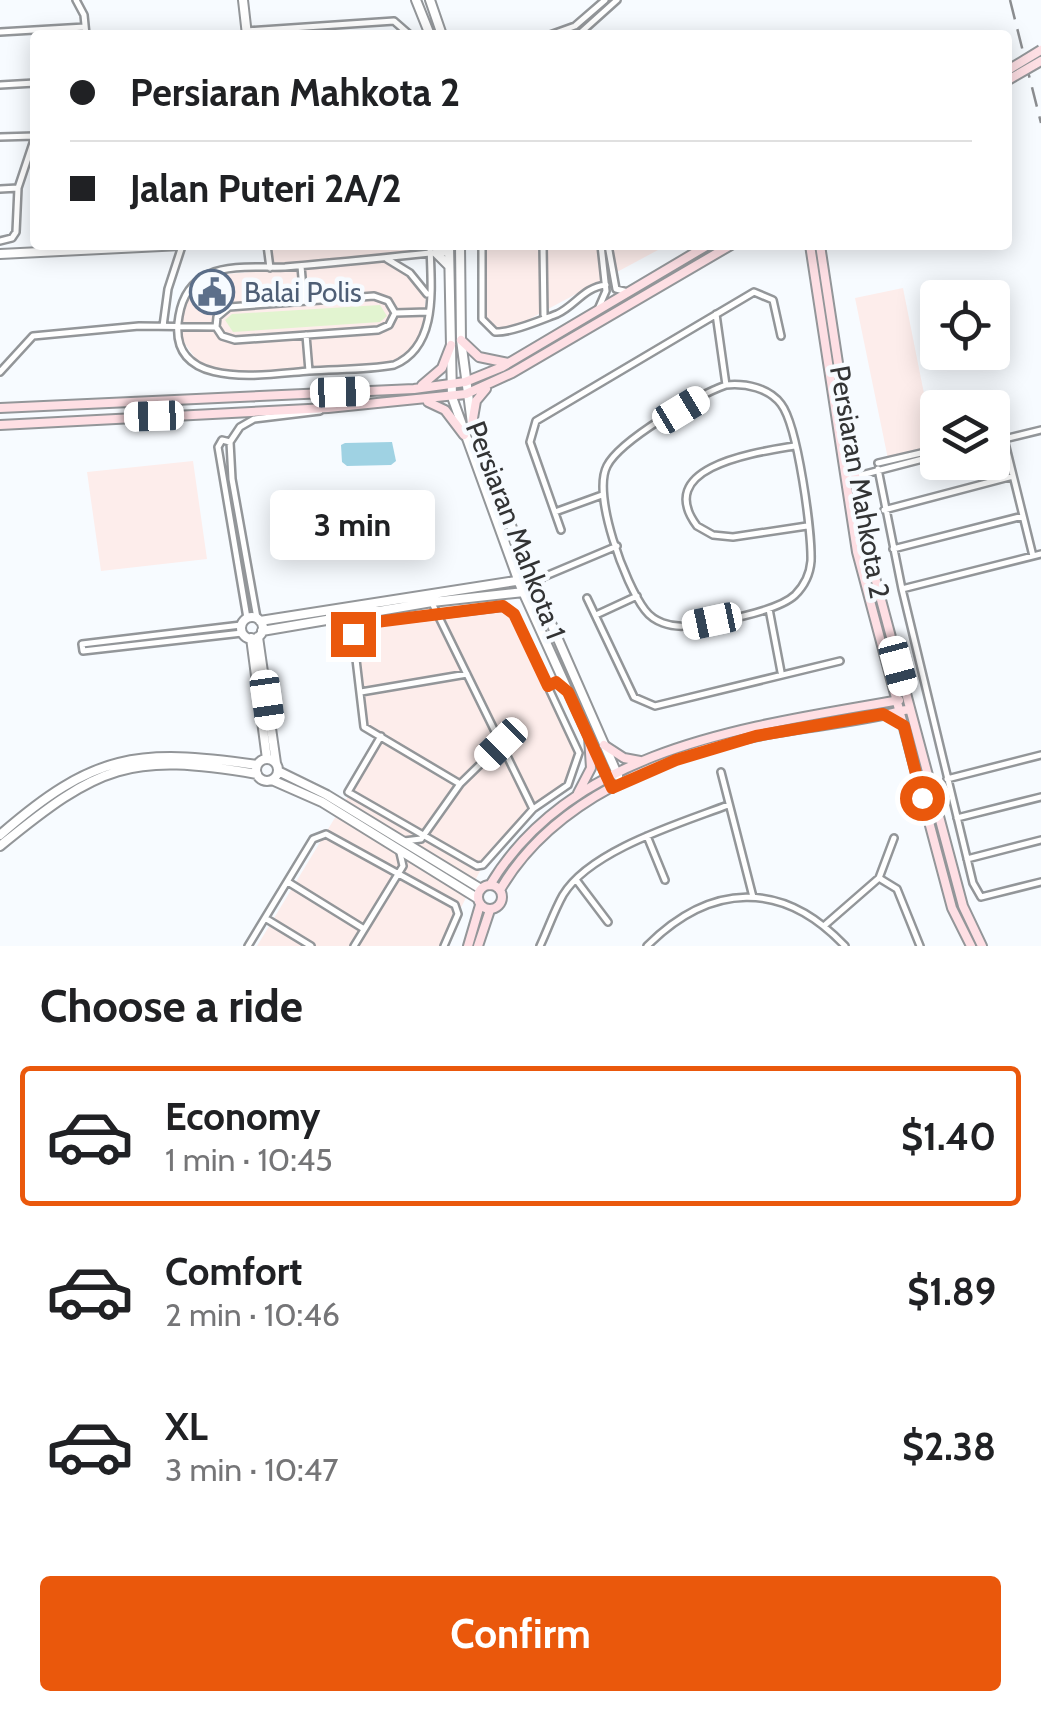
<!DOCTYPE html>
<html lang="en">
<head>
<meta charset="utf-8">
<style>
  :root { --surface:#fff; --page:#f6f6f6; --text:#202124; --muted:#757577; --line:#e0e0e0; --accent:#ea580c }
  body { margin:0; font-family:Cabin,sans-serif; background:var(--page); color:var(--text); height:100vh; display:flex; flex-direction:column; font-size:38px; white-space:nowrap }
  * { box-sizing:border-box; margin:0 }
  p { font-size:32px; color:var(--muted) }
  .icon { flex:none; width:55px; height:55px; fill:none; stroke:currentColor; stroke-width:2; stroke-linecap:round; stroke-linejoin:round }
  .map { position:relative; height:946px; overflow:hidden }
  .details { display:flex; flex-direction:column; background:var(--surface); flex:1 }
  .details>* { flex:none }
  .banner { position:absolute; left:30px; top:30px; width:982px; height:220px; border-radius:10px; box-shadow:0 5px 25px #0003; display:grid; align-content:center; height:220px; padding:0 40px; background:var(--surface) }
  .tools { position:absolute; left:920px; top:280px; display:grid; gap:20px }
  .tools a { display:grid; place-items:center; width:90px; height:90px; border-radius:10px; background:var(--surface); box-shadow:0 5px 25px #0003; font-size:50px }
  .end { position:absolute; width:45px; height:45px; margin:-22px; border:12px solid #ea580c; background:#fff; box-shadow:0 0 0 5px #fff }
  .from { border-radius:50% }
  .bubble { position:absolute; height:70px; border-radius:10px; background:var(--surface); box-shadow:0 5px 25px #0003; font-size:32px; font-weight:800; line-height:70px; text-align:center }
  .car { position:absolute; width:30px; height:60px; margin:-30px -15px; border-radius:12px; box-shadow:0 0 8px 2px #0007; background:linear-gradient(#fff 24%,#345 0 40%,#fff 0 76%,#345 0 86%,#fff 0) }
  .banner b { display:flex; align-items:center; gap:35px; height:95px; font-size:38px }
  .banner b+b { border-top:2px solid var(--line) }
  .banner i { width:25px; height:25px; background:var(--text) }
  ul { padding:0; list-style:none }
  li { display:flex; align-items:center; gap:30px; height:140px; margin:0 20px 15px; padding:0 20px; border:5px solid transparent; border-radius:10px }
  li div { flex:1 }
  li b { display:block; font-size:38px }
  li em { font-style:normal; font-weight:800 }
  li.active { border-color:var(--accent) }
  li>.icon { width:90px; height:90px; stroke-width:1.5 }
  h2 { padding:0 40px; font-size:45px; line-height:120px }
  .action { display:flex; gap:20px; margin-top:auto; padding:20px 40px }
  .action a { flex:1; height:115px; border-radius:10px; background:var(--accent); color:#fff; font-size:40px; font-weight:800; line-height:115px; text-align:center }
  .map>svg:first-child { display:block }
  .commercial { fill:#fdedeb }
  .green { fill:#e2f4d0 }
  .water { fill:#9fd2e3 }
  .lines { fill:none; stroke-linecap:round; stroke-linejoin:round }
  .minor-casing { stroke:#939699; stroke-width:10 }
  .tertiary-casing { stroke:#939699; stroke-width:12 }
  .secondary-casing { stroke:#939699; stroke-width:12 }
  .minor { stroke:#fff; stroke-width:5 }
  .tertiary { stroke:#fff; stroke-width:8 }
  .secondary { stroke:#fedfe4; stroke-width:8 }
  .rail { stroke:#8b8d90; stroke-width:2.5; stroke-dasharray:20 10; stroke-linecap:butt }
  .secondary-bridge-casing { stroke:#939699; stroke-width:12; stroke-linecap:butt }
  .secondary-bridge { stroke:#fedfe4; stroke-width:8 }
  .route { stroke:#ea580c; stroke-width:12 }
  .labels { text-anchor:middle; stroke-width:9; stroke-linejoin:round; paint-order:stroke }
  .service-label { font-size:28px; fill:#4e5e75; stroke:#f7fbff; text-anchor:start }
  .street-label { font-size:28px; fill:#323334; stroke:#f7fbff }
</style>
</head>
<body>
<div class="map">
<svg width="1041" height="946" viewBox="0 0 1041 946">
  <rect width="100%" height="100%" fill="#f7fbff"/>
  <path class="commercial" d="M 269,245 L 427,245 L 428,251 L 384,260 L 409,275 L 426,297 L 421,338 L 404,357 L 378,365 L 246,375 L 214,371 L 199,363 L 182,340 L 180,323 L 187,298 L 194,288 L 215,275 L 272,270 Z
    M 485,245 L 655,245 L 658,250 L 509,330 L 497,330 L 486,318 Z
    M 903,288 L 935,449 L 888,459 L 855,298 Z
    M 193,461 L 207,559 L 101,571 L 87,472 Z
    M 503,609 L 512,615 L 577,753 L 566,783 L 533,806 L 493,846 L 441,946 L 257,946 L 384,737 L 366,725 L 356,635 L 361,626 Z"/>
  <path class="green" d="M 380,305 L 387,316 L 380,322 L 233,332 L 225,320 L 232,314 Z"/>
  <path class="water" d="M 392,442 L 396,461 L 391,465 L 347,466 L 342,462 L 341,445 L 345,443 Z"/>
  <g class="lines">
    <defs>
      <path id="minor" d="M 76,0 L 84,15 L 86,35
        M 246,31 L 394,21 L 410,35
        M 0,32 L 85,27
        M 550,35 L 575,26 L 605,0
        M 578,35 L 617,0
        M 0,85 L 35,83
        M 0,137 L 35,136
        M 0,189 L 18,188
        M 0,241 L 12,238 L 16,232 L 18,188 L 35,137
        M 267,245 L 270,268
        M 430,245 C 431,287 439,346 394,365 C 366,370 337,369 309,371 C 267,374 165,393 179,316 C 182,298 191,282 209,274 C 231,264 261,268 285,267 C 333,263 382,258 430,253 L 449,253
        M 482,245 L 482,319 L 495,332 C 511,333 541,320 557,314 C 575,306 584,287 606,285
        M 543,245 L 544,315
        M 608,245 L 616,289 L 628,292
        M 387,259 L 410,273 L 427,294
        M 301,266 L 304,301
        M 374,296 L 388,301 L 395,313 L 389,325 L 378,330 L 235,340 L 222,336 L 216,327 L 217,317 L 229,307 Z
        M 599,307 L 606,291 L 601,245
        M 395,313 L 428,312
        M 716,314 L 726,385
        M 163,326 L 168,289 L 182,246
        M 306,335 L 309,371
        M 0,372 L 33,336 L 139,326 L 216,327
        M 726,385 C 746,383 769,388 781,404 C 798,426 812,533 811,561 C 810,574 804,586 795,595 C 777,612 711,624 685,626 C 670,627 654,622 645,610 C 625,584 592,495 607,466 C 620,440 698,395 726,385 Z
        M 1004,439 L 1033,556
        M 230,442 L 222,440 L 218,447 L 247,618
        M 992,442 L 1041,430
        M 794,446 C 759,452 652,466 697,526 L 713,535 L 733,537 L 807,526
        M 878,463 L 938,449
        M 878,469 L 902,589 L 973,883 L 981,897 L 1041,882
        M 846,479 L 938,455
        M 884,510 L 1013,476
        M 555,512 L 602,495
        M 561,530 L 530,442 L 536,421 L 754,292 L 773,300 L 781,336
        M 893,549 L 1023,516
        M 541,578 L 617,546
        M 902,589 L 1041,554
        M 587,598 L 634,697 L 655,706 L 840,661
        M 432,603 L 533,809
        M 769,609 L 781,672
        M 596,615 L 637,596
        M 257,618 L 232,479 L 230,442 L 240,427 L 254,419 L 320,411
        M 83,651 L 82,644 L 241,625
        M 83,651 L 242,633
        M 361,692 L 467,674
        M 381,736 L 348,792 L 477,866 L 483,865 L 533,809 L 568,785 L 579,753 L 514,614 L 503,607 L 360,624 L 353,634 L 364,727 L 460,784
        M 721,772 L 753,897
        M 947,779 L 1041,755
        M 957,818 L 1041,797
        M 647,836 L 665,880
        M 404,841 L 421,839 L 460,784 L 501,744
        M 967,859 L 1041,840
        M 879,878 L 894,838
        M 577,881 L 608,922
        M 288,882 L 364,929
        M 265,918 L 311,946
        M 825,925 L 879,878 L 897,889 L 920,946
        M 248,946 L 313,839 L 326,834 L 455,905 L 458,914 L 444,946
        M 354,946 L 403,866 L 400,853
        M 540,946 C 548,929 554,911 563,895 C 590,850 681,823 728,805
        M 647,946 C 710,883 782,879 845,946"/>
      <path id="tertiary" d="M 243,0 L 247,35
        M 416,0 L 430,35
        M 430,0 L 442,35
        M 447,245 L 436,253 L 449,266
        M 449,245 L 452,397 L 520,585 L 612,788
        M 460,245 L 461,340 L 472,424 L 532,580 L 618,776
        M 0,254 L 182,245
        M241 628a11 11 0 1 1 22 0a11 11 0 1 1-22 0Z
        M 260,621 L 522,580
        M 262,631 L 432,602 L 524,592 L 541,578
        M 258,637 L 276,763
        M 251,638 L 267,759
        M256 770a11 11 0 1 1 22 0a11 11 0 1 1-22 0Z
        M 278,771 L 327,795 L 481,889
        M 272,780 L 322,802 L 477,898
        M 0,835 C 94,753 137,748 257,765
        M 0,846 C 99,765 129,752 257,774"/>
      <path id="secondary" d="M 810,245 L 857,552 L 952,908 L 971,946
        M 820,245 L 865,540 L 963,906 L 982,946
        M 461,340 L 479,357 L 508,363
        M 422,385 L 442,368 L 451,345
        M 428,402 L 445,410 L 464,435
        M 0,408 L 414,389 L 465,382 L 502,367 L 708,245
        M 472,424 L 476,401 L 486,389
        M 0,425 L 328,408 L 466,394 L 512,373 L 731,245
        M 604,745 L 624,758 L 640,761
        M 578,793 L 591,768 L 589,737
        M478 897a12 12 0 1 1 24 0a12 12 0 1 1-24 0Z
        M 490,885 C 573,746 754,726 899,700
        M 500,890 C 552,800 662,755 762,735 C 809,726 859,722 905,710
        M 468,946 L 480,905
        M 478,946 L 490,910"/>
    </defs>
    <use href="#minor" class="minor-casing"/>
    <use href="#tertiary" class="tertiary-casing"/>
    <use href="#secondary" class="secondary-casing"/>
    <use href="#minor" class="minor"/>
    <use href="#tertiary" class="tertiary"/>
    <use href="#secondary" class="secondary"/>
    <path class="rail" d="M 1010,0 L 1041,123"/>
    <defs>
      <path id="secondary-bridge" d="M 1008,70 L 1041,50
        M 1008,80 L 1041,61"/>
    </defs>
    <use href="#secondary-bridge" class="secondary-bridge-casing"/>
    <use href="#secondary-bridge" class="secondary-bridge"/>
  </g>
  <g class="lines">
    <path class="route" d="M 353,634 L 360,624 L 503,606 L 514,614 L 548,686 L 556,682 L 568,692 L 612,788 L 676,760 L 756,736 L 883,714 L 904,726 L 922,798"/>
  </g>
  <defs>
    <symbol id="civic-ring" viewBox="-11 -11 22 22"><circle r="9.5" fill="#f7fbff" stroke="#5c6f8a" stroke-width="1.5"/><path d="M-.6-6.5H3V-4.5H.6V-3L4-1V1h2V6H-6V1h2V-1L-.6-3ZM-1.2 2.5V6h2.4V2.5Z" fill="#5c6f8a"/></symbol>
  </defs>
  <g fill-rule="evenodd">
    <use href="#civic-ring" x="187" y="267" width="50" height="50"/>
  </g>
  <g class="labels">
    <g class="service-label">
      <text x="244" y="302">Balai Polis</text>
    </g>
    <g class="street-label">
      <text transform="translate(860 482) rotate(80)" y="10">Persiaran Mahkota 2</text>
      <text transform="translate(516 530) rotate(69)" y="10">Persiaran Mahkota 1</text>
    </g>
  </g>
</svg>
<div class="tools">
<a><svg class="icon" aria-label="locate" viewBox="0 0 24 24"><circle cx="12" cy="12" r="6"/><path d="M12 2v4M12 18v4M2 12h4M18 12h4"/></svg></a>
<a><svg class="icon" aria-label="layers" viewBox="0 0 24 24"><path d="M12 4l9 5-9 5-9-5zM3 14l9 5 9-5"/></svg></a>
</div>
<i class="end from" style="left:922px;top:798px"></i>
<i class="end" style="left:353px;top:634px"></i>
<div class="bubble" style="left:270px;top:490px;width:165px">3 min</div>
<i class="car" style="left:340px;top:392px;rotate:88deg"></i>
<i class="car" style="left:681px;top:410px;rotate:59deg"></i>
<i class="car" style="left:154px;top:416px;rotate:268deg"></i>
<i class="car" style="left:712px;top:621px;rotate:258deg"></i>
<i class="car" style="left:898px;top:666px;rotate:165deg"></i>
<i class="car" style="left:267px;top:700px;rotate:172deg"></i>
<i class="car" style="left:501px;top:744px;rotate:225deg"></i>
<div class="banner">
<b><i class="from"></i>Persiaran Mahkota 2</b>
<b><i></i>Jalan Puteri 2A/2</b>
</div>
</div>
<section class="details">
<h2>Choose a ride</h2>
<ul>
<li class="active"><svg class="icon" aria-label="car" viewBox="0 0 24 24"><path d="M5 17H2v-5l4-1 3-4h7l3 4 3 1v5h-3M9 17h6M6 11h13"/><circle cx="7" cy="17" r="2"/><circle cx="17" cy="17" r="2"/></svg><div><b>Economy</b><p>1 min · 10:45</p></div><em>$1.40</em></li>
<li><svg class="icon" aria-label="car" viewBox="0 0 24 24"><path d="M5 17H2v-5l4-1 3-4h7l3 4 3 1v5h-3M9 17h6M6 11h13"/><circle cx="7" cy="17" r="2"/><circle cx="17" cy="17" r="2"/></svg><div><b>Comfort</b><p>2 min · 10:46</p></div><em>$1.89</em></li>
<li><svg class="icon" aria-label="car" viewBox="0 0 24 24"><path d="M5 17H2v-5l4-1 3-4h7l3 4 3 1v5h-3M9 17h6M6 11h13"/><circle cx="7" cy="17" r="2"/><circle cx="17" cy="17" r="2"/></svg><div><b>XL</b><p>3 min · 10:47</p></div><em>$2.38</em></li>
</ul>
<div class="action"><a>Confirm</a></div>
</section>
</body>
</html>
